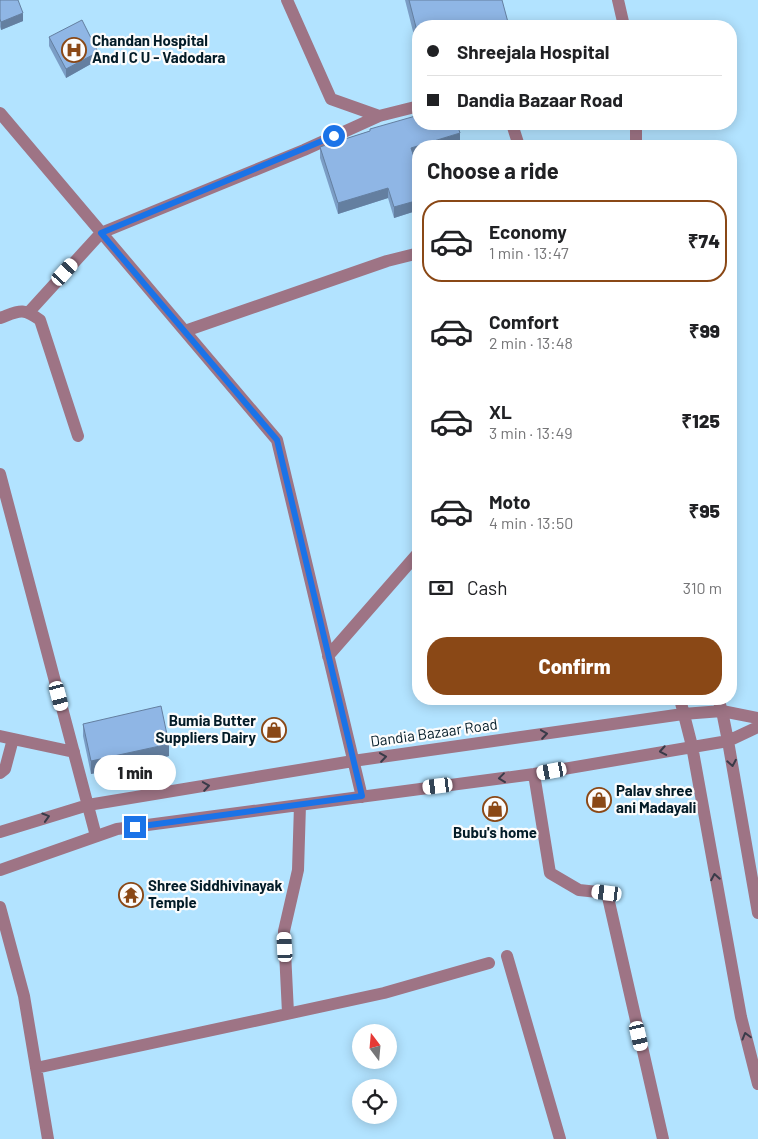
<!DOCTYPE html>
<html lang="en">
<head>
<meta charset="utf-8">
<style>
  :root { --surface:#fff; --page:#f2f2f2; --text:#202124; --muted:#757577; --line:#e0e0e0; --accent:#8a4816 }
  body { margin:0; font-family:Barlow,sans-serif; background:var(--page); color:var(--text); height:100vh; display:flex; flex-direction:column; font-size:19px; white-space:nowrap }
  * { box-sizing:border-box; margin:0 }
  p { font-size:16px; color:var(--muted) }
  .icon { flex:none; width:28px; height:28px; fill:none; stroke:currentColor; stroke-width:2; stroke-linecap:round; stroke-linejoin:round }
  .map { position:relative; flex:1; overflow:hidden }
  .panel { position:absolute; left:412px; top:140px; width:325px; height:565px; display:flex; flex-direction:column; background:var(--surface); border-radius:20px; box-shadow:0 2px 12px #0003 }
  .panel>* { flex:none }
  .top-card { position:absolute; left:412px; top:20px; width:325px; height:110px; border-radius:20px; box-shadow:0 2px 12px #0003; display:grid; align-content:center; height:110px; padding:0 15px; background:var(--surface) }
  .needle { width:32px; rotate:344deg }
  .tools { position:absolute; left:352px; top:1024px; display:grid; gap:10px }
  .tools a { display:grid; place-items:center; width:45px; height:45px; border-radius:50%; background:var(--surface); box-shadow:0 2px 12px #0003; font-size:25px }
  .end { position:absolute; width:22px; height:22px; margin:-11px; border:6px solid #1a73e8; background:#fff; box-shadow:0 0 0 2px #fff }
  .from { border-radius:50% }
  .bubble { position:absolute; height:35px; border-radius:18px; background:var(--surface); box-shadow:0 2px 12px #0003; font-size:16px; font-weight:800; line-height:35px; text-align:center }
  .car { position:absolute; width:15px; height:30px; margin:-15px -8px; border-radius:6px; box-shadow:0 0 4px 1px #0007; background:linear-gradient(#fff 24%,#345 0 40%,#fff 0 76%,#345 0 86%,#fff 0) }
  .top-card b { display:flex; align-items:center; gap:18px; height:48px; font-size:19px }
  .top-card b+b { border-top:1px solid var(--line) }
  .top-card i { width:12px; height:12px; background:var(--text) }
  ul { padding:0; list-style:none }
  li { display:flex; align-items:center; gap:15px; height:82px; margin:0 10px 8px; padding:0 5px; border:2px solid transparent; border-radius:20px }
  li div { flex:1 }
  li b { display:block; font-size:19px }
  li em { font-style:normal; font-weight:800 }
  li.on { border-color:var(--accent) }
  li>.icon { width:45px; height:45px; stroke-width:1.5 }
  h2 { padding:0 15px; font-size:22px; line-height:60px }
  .pay { display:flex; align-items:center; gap:12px; height:55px; padding:0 15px; font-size:19px }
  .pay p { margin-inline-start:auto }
  .primary-button { display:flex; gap:10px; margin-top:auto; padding:10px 15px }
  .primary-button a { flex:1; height:58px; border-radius:20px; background:var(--accent); color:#fff; font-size:20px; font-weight:800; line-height:58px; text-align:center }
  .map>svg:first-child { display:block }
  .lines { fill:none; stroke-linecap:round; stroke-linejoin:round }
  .minor { stroke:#9e7485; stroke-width:12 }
  .wall { fill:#7b9dc5 }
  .shaded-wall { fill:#647fa0 }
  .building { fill:#8fb6e5; stroke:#647fa0 }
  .oneway { stroke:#393b49 }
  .route { stroke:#1a73e8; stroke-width:6 }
  .labels { text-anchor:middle; stroke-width:4.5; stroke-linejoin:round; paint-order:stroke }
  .poi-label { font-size:15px; font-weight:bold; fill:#031c28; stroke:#fcfcfc; text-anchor:start }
  .street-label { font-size:15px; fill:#031c28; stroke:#fcfcfc }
</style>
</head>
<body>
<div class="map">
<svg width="758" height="1139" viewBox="0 0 758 1139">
  <rect width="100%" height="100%" fill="#b2e3ff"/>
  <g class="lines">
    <path class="minor" d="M 287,0 L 331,99 L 379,116 L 419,106
      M 618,0 L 624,26
      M 0,113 L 277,440 L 362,797
      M 512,124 L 519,146
      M 636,146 L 636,124
      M 29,312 L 101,233 L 304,150 L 379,116
      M 0,318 C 19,311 22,307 40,320 L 78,436
      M 185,331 L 387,261 L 419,253
      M 0,474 L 96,836
      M 328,656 L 419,552
      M 680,699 L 692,746 L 741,1017 L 758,1084
      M 718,699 L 722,711 L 728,741 L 758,913
      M 0,736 L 74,752
      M 0,773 L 5,769 L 13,739
      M 534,774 L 550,873 L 579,890 L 607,893 L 663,1139
      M 0,832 L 88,805 L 353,761 L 683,714 L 722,711 L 758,718
      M 0,870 L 117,829 L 534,774 L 728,741 L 758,727
      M 0,907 L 24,996 L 48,1139
      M 507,956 L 560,1139
      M 288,1013 L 284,931 L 298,870 L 300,805
      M 36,1068 L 384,993 L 489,963"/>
  </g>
  <path class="wall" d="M 0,0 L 23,21 L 1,30 L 0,27 Z
    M 405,0 L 502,0 L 419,26 L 419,55 Z
    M 49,37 L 98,60 L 66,78 L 49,46 Z
    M 370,129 L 460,144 L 414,158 L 419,172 L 419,210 L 394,218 L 388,198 L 338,214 L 320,158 L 320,147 L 370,131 Z
    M 83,724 L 169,756 L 91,774 L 83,736 Z"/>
  <path class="shaded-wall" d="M 23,13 L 23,21 L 1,30 L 1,22 Z
    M 98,52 L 98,60 L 66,78 L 66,69 Z
    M 460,133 L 460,144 L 453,146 L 419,146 L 419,157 L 411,159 L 411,148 Z
    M 388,188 L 388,198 L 338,214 L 338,203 Z
    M 419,200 L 419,210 L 394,218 L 394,207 Z
    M 169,744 L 169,756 L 91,774 L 91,761 Z"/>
  <path class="building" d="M 0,0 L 18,0 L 23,13 L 1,22 L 0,19 Z
    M 409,0 L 502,0 L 509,26 L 419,26 L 419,39 Z
    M 82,20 L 98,52 L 66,69 L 49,37 Z
    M 525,23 L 526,26 L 512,26 Z
    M 419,115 L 419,124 L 457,124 L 460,133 L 411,148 L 419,172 L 419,200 L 394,207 L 388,188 L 338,203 L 320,147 L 370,131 L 370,129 Z
    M 161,706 L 169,744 L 91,761 L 83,724 Z"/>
  <defs><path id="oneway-chevron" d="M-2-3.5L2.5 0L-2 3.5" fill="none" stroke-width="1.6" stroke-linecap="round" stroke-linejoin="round" transform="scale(1.25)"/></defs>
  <g class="oneway">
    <use href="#oneway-chevron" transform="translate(544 734) rotate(-8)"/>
    <use href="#oneway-chevron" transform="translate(663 751) rotate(170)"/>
    <use href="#oneway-chevron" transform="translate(383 757) rotate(-8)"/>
    <use href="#oneway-chevron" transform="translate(732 763) rotate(80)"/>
    <use href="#oneway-chevron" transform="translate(502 778) rotate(173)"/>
    <use href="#oneway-chevron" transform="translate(206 786) rotate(-9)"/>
    <use href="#oneway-chevron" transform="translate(46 817) rotate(-17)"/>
    <use href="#oneway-chevron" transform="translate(715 877) rotate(-100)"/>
    <use href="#oneway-chevron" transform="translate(746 1036) rotate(-105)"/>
  </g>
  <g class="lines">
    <path class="route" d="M 135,827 L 362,796 L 277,440 L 101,233 L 334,136"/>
  </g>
  <defs>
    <symbol id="hospital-ring" viewBox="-11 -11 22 22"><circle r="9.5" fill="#fcfcfc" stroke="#8a4816" stroke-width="1.5"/><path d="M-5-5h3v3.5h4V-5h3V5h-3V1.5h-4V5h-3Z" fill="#8a4816"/></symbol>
    <symbol id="shop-ring" viewBox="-11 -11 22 22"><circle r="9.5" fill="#fcfcfc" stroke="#8a4816" stroke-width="1.5"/><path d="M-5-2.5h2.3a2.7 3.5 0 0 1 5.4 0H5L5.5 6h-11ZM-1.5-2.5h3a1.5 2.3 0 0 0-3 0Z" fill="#8a4816"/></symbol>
    <symbol id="temple-ring" viewBox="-11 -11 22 22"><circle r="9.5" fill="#fcfcfc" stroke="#8a4816" stroke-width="1.5"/><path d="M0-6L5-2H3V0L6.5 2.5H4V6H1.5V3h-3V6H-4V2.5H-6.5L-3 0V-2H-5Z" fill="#8a4816"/></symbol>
  </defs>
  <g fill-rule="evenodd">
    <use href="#hospital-ring" x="60" y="36" width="28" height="28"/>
    <use href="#shop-ring" x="260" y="716" width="28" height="28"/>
    <use href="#shop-ring" x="585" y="786" width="28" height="28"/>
    <use href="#shop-ring" x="481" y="795" width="28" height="28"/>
    <use href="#temple-ring" x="117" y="881" width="28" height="28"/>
  </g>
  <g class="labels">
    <g class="poi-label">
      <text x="92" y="46">Chandan Hospital<tspan x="92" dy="17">And I C U - Vadodara</tspan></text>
      <text x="256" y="726" text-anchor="end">Bumia Butter<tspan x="256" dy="17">Suppliers Dairy</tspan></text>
      <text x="616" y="796">Palav shree<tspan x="616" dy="17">ani Madayali</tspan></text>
      <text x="495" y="838" text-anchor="middle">Bubu's home</text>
      <text x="148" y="891">Shree Siddhivinayak<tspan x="148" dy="17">Temple</tspan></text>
    </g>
    <g class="street-label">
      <text transform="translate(434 733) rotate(-8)" y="5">Dandia Bazaar Road</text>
    </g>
  </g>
</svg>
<div class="tools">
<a><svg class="needle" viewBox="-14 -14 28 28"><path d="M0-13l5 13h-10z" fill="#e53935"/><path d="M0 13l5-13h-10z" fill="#757577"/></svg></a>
<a><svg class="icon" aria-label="locate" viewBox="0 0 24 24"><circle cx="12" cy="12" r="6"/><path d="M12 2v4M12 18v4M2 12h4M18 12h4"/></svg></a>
</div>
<i class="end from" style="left:334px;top:136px"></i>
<i class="end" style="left:135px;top:827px"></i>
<div class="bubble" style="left:94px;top:755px;width:82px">1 min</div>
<i class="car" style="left:65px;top:272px;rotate:42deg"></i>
<i class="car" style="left:59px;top:696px;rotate:165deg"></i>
<i class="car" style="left:552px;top:771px;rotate:260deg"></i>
<i class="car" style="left:438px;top:786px;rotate:263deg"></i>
<i class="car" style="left:607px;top:893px;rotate:277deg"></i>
<i class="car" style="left:285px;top:947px;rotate:357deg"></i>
<i class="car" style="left:639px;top:1036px;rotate:167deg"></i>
<div class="top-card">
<b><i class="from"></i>Shreejala Hospital</b>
<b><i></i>Dandia Bazaar Road</b>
</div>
<section class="panel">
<h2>Choose a ride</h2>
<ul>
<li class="on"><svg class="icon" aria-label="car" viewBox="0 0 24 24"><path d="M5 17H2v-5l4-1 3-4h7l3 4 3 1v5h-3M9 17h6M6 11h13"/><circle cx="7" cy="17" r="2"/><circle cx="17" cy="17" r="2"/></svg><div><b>Economy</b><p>1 min · 13:47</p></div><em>₹74</em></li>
<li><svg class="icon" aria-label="car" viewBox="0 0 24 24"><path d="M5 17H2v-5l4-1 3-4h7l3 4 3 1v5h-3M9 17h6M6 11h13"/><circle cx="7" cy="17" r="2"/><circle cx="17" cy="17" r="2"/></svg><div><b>Comfort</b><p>2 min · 13:48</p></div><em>₹99</em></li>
<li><svg class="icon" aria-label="car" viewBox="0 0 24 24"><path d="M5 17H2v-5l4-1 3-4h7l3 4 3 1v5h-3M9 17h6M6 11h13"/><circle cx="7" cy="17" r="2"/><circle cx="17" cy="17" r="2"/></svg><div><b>XL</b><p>3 min · 13:49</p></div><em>₹125</em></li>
<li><svg class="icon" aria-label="car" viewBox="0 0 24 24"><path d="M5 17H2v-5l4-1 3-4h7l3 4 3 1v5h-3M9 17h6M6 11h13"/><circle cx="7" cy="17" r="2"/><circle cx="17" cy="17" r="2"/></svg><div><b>Moto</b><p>4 min · 13:50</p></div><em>₹95</em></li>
</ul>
<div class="pay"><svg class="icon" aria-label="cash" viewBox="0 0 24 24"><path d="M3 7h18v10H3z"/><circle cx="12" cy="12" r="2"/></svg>Cash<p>310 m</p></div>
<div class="primary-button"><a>Confirm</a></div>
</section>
</div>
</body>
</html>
